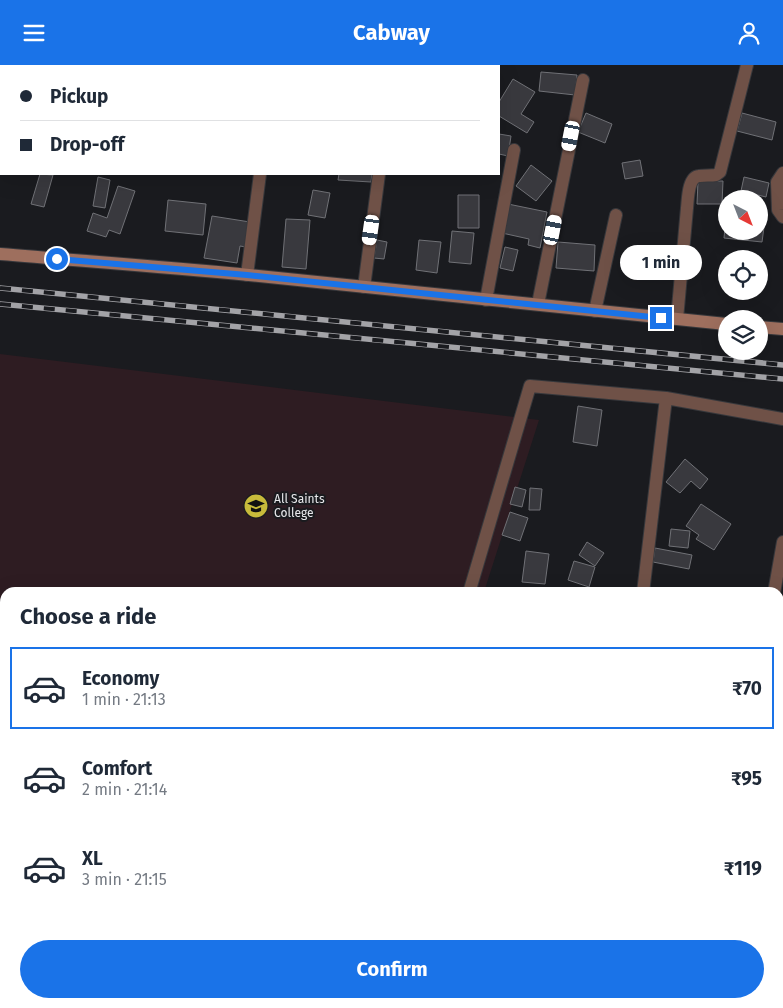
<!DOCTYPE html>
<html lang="en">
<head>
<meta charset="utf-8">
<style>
  :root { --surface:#fff; --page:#f6f6f7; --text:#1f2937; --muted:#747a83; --line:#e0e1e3; --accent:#1a73e8 }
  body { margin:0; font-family:"Fira Sans",sans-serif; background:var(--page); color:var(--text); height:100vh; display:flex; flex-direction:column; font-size:19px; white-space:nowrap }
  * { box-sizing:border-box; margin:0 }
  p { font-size:16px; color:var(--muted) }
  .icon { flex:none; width:28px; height:28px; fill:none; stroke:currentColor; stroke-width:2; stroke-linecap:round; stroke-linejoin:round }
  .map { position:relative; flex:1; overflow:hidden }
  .details { position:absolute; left:0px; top:522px; width:784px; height:421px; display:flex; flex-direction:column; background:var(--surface); border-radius:15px 15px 0 0; box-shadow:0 5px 20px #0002 }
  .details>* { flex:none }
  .banner { position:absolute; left:0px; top:0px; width:500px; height:110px; box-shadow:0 5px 20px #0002; display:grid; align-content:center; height:110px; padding:0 20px; background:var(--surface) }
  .needle { width:32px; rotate:138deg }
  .tools { position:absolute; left:718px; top:125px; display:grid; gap:10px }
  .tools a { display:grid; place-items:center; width:50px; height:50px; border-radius:50%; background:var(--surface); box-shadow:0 5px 20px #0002; font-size:25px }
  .end { position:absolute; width:22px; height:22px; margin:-11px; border:6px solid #1a73e8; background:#fff; box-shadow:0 0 0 2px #fff }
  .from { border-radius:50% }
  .bubble { position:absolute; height:35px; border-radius:18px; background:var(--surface); box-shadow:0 5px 20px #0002; font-size:16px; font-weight:700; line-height:35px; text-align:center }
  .car { position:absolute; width:15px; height:30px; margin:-15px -8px; border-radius:6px; box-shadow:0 0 4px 1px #0007; background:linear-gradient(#fff 24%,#345 0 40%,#fff 0 76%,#345 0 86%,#fff 0) }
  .banner b { display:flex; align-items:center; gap:18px; height:48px; font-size:19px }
  .banner b+b { border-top:1px solid var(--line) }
  .banner i { width:12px; height:12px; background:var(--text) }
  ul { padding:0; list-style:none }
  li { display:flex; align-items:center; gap:15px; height:82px; margin:0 10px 8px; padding:0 10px; border:2px solid transparent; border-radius:0px }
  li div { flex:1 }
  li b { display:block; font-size:19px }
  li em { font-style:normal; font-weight:700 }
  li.on { border-color:var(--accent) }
  li>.icon { width:45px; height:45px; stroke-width:1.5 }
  h2 { padding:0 20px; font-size:22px; line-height:60px }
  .cta { display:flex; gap:10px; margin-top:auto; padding:10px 20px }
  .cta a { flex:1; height:58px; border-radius:30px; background:var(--accent); color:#fff; font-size:20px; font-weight:700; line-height:58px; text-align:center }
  header { display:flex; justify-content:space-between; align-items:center; height:65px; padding:0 20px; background:var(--accent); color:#fff; font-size:22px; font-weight:700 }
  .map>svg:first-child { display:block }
  .education { fill:#2e1c22 }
  .building { fill:#39393e; stroke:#707176 }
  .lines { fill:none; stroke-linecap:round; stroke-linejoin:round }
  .minor-casing { stroke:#37383c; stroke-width:14 }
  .secondary-casing { stroke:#37383c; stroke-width:14 }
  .minor { stroke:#6f5147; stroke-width:12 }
  .secondary { stroke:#9e6f5e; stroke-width:12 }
  .rail-casing { stroke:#a3a3a7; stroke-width:5.5 }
  .rail { stroke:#1a1b1f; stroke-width:4; stroke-dasharray:11; stroke-linecap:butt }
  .route { stroke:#1a73e8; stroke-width:6 }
  .labels { text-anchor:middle; stroke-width:4; stroke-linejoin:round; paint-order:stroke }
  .poi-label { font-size:12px; fill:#e8e8eb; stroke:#1a1b1f; text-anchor:start }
</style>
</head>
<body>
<header><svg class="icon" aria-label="menu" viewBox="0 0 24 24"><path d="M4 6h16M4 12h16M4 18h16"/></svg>Cabway<svg class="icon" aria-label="person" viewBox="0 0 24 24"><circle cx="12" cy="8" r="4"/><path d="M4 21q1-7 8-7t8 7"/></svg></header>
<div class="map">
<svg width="783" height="943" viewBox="0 0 783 943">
  <rect width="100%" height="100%" fill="#1a1b1f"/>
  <path class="education" d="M 0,289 L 539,355 L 484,527 L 5,528 L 5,662 L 0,662 Z"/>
  <path class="building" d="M 541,7 L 577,10 L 575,30 L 539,26 Z
    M 513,14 L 535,27 L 521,49 L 534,57 L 527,68 L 499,51 L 499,37 Z
    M 586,48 L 612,59 L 605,78 L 578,67 Z
    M 742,48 L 776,57 L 772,75 L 737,66 Z
    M 499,69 L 511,71 L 508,91 L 499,89 Z
    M 640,95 L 643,111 L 625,114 L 622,98 Z
    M 531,100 L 552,116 L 536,136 L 516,121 Z
    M 40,109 L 53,110 L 44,142 L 31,139 Z
    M 339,109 L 372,109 L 371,117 L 338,115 Z
    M 98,112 L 110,115 L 105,143 L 93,141 Z
    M 744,112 L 769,118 L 766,132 L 741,126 Z
    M 698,116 L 723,116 L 722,139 L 697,139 Z
    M 118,121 L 135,126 L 120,169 L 109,165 L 106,172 L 87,166 L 93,148 L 107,153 Z
    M 313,125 L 330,128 L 325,153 L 308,150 Z
    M 458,130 L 479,130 L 479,163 L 458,163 Z
    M 168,135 L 206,139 L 203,170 L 165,166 Z
    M 508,139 L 547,147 L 540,183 L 528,180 L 529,174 L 502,168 Z
    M 212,151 L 250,157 L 246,182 L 240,181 L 237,198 L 204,193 Z
    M 726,153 L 726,166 L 759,166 L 759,155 L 765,155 L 762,177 L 724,173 Z
    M 286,154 L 310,155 L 306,204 L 282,202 Z
    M 452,166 L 474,168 L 471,199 L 449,197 Z
    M 377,175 L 387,177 L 384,194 L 374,193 Z
    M 419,175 L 441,177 L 437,208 L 416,205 Z
    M 558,177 L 595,180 L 594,206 L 556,203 Z
    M 505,182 L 518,185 L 513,206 L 500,203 Z
    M 578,341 L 602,345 L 597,381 L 573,377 Z
    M 685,394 L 708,414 L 700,424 L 691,416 L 680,428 L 666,417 Z
    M 515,422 L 526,425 L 522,442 L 510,439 Z
    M 530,423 L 542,424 L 540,445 L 529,445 Z
    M 701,439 L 731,459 L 714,485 L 696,474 L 699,470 L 686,461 Z
    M 510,447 L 528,453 L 520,476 L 502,470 Z
    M 671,464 L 690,466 L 688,483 L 669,481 Z
    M 587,477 L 604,488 L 595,501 L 579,490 Z
    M 655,483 L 692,490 L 689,504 L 653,497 Z
    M 526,486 L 549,489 L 545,519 L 522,517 Z
    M 574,496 L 595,502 L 589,522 L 568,515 Z
    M 779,718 L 783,719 L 783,735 L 779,734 Z
    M 0,818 L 5,818 L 5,842 L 0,842 Z
    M 0,920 L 5,922 L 5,939 L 0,937 Z
    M 275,939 L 308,939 L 306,943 L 281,943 L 275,940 Z"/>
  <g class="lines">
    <defs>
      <path id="minor" d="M 279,1 L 279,0
        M 450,1 L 450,0
        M 783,108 L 777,117 L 778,145 L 783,152
        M 247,210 L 260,109
        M 364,222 L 379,109
        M 486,235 L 514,85
        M 538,239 L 583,15
        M 595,246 L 616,150
        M 677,254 L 687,143 C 688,134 688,112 699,111 C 705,110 710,111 716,110 L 720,107 L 747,0
        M 469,528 L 530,321 L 666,333 L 783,354
        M 643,528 L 666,333
        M 774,528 L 783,477
        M 779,580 L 783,581
        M 0,692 L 5,692
        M 779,776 L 783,777
        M 0,801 L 5,783
        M 779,816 L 783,804
        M 242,939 L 251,943
        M 85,943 L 86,939
        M 350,943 L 352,939
        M 516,943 L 518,939
        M 735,943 L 736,939"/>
      <path id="secondary" d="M 0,189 C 83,196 166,202 249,210 C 408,225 567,244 726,259
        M 759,262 L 783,264"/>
    </defs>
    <use href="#minor" class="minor-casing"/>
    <use href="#secondary" class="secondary-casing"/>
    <use href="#minor" class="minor"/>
    <use href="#secondary" class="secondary"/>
    <defs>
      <path id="rail" d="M 0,223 L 783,300
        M 0,239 L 783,314"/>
    </defs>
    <use href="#rail" class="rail-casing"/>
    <use href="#rail" class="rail"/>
  </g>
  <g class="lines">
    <path class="route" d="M 57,194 L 247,210 L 661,253"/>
  </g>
  <defs>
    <symbol id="university-disc" viewBox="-11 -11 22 22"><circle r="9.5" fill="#c8bb3b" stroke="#1a1b1f"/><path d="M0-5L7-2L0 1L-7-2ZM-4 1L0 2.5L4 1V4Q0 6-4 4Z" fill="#111"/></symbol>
  </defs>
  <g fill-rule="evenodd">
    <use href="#university-disc" x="242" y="427" width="28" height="28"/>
  </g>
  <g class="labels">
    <g class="poi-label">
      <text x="274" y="438">All Saints<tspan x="274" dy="14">College</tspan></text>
    </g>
  </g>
</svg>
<div class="tools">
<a><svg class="needle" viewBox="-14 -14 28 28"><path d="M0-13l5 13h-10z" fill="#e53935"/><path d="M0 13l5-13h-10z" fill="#747a83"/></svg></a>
<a><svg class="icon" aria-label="locate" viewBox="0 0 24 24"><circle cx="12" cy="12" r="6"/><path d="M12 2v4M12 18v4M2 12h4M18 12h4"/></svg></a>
<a><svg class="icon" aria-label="layers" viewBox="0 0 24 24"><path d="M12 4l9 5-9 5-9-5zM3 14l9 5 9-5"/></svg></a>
</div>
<i class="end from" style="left:57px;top:194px"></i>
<i class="end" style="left:661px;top:253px"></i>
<div class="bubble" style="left:620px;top:180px;width:82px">1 min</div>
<i class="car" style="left:571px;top:71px;rotate:191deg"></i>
<i class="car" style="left:371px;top:165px;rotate:188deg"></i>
<i class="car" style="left:553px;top:165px;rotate:11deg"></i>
<div class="banner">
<b><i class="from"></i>Pickup</b>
<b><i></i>Drop-off</b>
</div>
<section class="details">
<h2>Choose a ride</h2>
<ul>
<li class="on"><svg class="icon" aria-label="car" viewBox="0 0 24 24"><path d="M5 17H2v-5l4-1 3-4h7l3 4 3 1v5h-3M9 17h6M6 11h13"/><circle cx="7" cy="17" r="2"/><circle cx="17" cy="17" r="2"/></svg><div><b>Economy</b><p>1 min · 21:13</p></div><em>₹70</em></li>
<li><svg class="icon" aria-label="car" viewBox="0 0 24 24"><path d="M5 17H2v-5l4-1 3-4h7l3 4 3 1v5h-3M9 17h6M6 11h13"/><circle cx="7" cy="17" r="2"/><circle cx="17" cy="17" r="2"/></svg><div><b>Comfort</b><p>2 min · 21:14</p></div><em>₹95</em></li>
<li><svg class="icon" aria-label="car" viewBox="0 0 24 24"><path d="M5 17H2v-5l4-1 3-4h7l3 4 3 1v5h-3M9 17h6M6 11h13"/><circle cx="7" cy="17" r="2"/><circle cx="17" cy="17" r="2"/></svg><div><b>XL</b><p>3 min · 21:15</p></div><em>₹119</em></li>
</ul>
<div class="cta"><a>Confirm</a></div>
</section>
</div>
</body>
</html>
